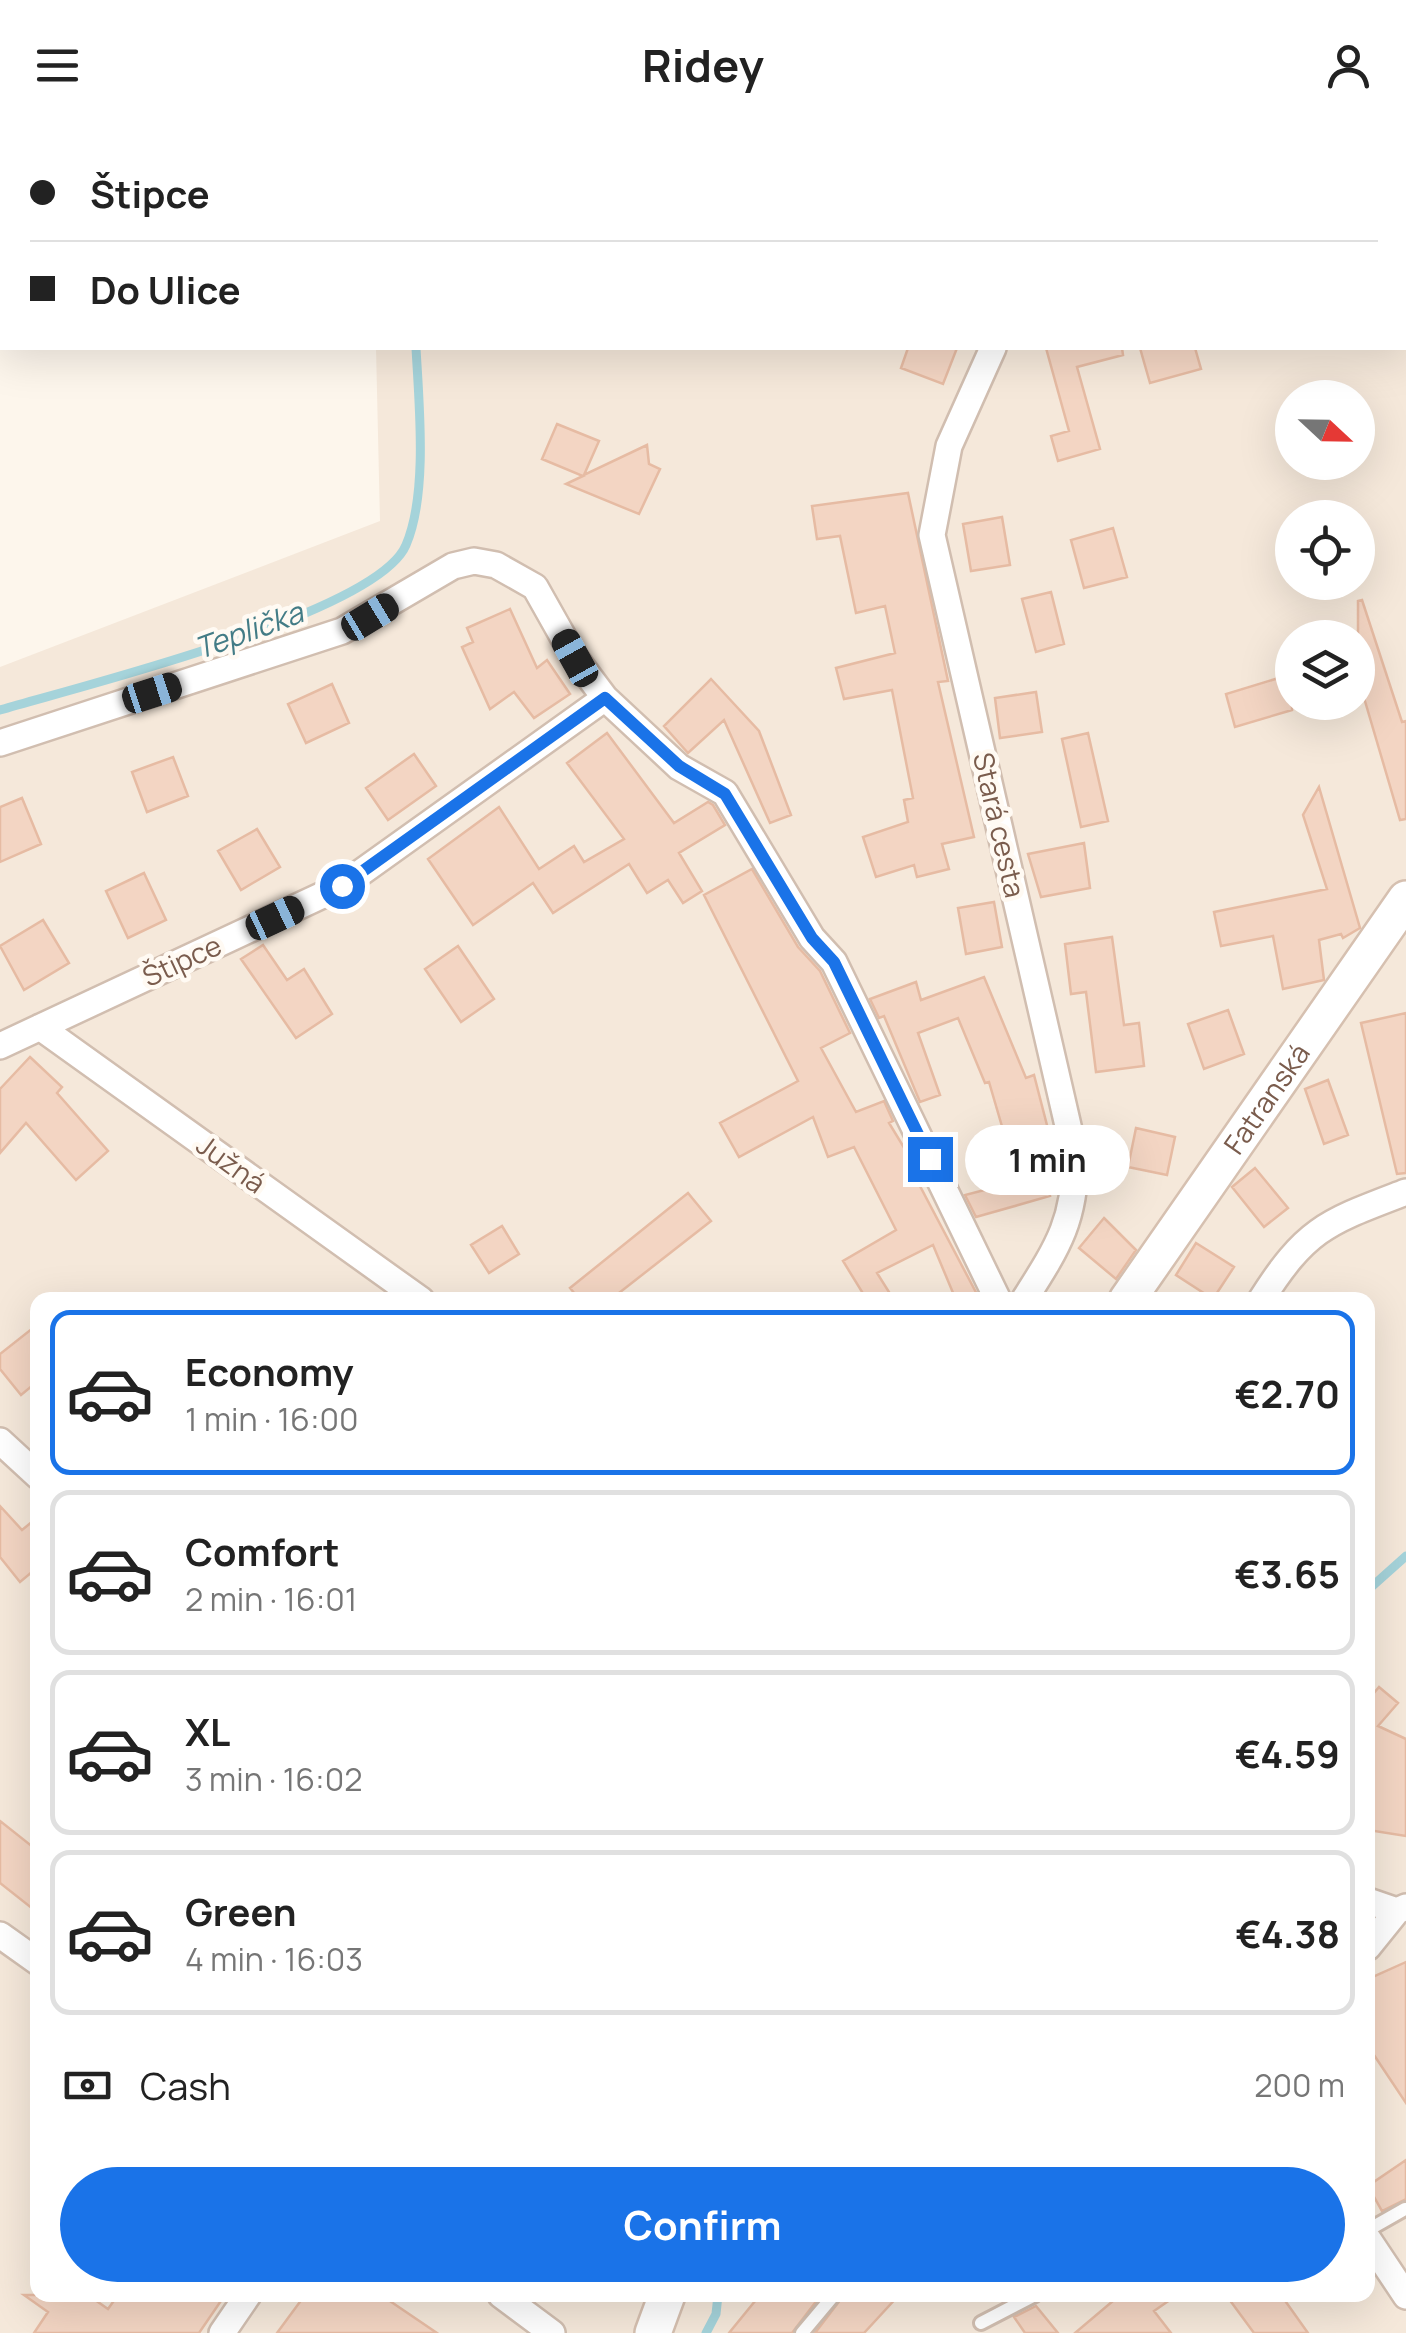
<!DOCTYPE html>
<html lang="en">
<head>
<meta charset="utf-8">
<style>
  :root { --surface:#fff; --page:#f6f6f6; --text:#222; --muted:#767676; --line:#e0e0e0; --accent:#1a73e8 }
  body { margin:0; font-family:Manrope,sans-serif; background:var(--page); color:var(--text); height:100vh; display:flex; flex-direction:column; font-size:38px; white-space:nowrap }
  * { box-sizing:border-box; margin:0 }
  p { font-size:32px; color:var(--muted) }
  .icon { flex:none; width:55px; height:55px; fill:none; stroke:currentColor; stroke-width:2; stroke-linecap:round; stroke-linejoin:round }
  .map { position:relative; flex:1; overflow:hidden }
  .drawer { position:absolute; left:30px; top:1162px; width:1345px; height:1010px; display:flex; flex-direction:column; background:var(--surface); border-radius:20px; box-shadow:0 10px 40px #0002 }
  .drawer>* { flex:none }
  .banner { position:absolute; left:0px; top:0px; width:1408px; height:220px; box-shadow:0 10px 40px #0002; display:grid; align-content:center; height:220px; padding:0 30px; background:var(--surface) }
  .needle { width:65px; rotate:112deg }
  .buttons { position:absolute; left:1275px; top:250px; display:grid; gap:20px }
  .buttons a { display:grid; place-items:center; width:100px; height:100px; border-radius:50%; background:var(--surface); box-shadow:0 10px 40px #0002; font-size:50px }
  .end { position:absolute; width:45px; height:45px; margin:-22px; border:12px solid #1a73e8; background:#fff; box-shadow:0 0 0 5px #fff }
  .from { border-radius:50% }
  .bubble { position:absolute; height:70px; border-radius:35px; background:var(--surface); box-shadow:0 10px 40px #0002; font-size:32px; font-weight:700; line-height:70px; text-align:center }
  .car { position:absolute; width:30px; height:60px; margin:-30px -15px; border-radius:12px; box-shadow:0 0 8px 2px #0007; background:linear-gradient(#222 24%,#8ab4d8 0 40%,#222 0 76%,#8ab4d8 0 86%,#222 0) }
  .banner b { display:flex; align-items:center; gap:35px; height:95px; font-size:38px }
  .banner b+b { border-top:2px solid var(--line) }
  .banner i { width:25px; height:25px; background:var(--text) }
  ul { padding:18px 0 0; list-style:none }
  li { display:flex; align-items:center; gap:30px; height:165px; margin:0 20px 15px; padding:0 10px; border:5px solid var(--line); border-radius:20px }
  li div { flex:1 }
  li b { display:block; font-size:38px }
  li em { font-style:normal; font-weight:700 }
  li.on { border-color:var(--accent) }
  li>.icon { width:90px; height:90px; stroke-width:1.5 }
  .pay { display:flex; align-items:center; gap:25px; height:110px; padding:0 30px; font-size:38px }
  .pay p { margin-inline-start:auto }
  .cta { display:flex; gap:20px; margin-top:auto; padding:20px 30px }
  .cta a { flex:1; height:115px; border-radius:60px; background:var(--accent); color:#fff; font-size:40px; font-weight:700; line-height:115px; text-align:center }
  header { display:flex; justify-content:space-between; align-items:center; height:130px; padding:0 30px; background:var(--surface); font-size:45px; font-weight:700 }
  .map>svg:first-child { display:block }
  .residential { fill:#f5e8da; fill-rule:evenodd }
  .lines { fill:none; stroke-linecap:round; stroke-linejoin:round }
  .stream { stroke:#a5d3da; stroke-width:9 }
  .building { fill:#f3d5c3; stroke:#e6bba3; stroke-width:2.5 }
  .lane-casing { stroke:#d1beb0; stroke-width:18 }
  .street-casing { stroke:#d1beb0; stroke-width:30 }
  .secondary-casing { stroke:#d6c0b0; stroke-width:40 }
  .lane { stroke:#fff; stroke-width:12 }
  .street { stroke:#fff; stroke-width:25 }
  .secondary { stroke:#fff; stroke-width:35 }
  .route { stroke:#1a73e8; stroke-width:12 }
  .labels { text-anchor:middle; stroke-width:9; stroke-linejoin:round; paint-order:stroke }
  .street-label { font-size:28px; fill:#7a5c4d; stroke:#fffaf3 }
  .water-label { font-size:30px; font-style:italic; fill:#437c86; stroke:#fffaf3 }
</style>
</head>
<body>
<header><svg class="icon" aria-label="menu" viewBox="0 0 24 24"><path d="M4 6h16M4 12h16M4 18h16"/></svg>Ridey<svg class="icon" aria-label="person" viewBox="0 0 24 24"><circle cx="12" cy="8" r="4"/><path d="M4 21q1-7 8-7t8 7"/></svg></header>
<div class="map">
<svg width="1406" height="2203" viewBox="0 0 1406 2203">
  <rect width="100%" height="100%" fill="#fdf6ec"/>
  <path class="residential" d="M 366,0 L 1406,0 L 1406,2203 L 0,2203 L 0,537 L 380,391 L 376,218 L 1405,218 L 1405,2 ZM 1292,268 L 1358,268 L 1358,332 L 1292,332 ZM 1292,388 L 1358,388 L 1358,452 L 1292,452 ZM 1292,508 L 1358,508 L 1358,572 L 1292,572 ZM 38,1170 L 1368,1170 L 1368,2165 L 38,2165 Z"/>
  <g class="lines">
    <path class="stream" d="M 414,2 L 414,0
      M 0,580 C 77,557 377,484 406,415 C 428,364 419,274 416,218
      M 1368,1460 L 1406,1426
      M 706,2203 L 716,2184 L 718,2165"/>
  </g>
  <path class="building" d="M 908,218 L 957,218 L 943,254 L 901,238 Z
    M 1046,218 L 1122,218 L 1123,225 L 1077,237 L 1100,319 L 1058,331 L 1051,306 L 1069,301 Z
    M 1140,218 L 1195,218 L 1201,239 L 1150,253 Z
    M 557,294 L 599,311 L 584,345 L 647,315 L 649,334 L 660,339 L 639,384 L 566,354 L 583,346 L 542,329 Z
    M 908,363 L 948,551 L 938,552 L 974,707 L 942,714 L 949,739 L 917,747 L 914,735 L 876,747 L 863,707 L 908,692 L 904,670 L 913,668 L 892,560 L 844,569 L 836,538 L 895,523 L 885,476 L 856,483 L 840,406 L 817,409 L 812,376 Z
    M 1002,387 L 1010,435 L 971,441 L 963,394 Z
    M 1113,398 L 1127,447 L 1084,458 L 1071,410 Z
    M 1051,462 L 1064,514 L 1036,522 L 1022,469 Z
    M 1362,470 L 1402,592 L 1406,591 L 1406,689 L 1400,690 L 1362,561 L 1358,563 L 1358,471 Z
    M 510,479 L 537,538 L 547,530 L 570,564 L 534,588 L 514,562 L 490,579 L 462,517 L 473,512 L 467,498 Z
    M 1292,544 L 1292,580 L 1235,597 L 1226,564 Z
    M 711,549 L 759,601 L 791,685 L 770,693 L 724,590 L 688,623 L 664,596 Z
    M 332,554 L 349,593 L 306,613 L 288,574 Z
    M 1036,562 L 1042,602 L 1000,608 L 995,568 Z
    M 607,603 L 674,693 L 708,672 L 713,675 L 725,695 L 679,723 L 702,761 L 683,773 L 668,750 L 647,763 L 629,734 L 553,783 L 533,753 L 473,795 L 428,729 L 499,677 L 539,739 L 574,716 L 584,732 L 624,709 L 567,633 Z
    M 1088,603 L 1108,691 L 1081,697 L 1062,609 Z
    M 414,624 L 436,656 L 388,690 L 366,658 Z
    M 173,627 L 188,666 L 147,682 L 132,642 Z
    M 1319,657 L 1360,798 L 1343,808 L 1341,804 L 1319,810 L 1324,850 L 1283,859 L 1273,806 L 1221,816 L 1214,782 L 1327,759 L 1303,685 Z
    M 22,668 L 41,714 L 0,732 L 0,677 Z
    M 257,699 L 280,737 L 241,760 L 218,721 Z
    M 1084,713 L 1090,758 L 1041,767 L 1028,724 Z
    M 752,739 L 798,817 L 820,841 L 850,903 L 821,918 L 856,982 L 884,971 L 893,991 L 889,993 L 914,1034 L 910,1037 L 980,1170 L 956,1170 L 933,1115 L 877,1143 L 894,1170 L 867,1170 L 843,1131 L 896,1100 L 854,1017 L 828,1027 L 813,987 L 739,1027 L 720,993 L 798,951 L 704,765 Z
    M 144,743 L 166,790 L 128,808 L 106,761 Z
    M 994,772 L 1002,817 L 966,824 L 958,778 Z
    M 43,790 L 69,833 L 24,860 L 0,816 Z
    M 1112,807 L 1124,895 L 1139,893 L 1144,936 L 1096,942 L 1086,862 L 1071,864 L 1065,814 Z
    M 263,815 L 287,850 L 304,839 L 332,884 L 296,908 L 241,829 Z
    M 458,816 L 494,869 L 461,892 L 425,839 Z
    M 984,847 L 1026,948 L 1034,945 L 1049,1003 L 1035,1007 L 1050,1066 L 976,1087 L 965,1065 L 996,1057 L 992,1039 L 1013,1034 L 989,952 L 985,953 L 958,888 L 918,903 L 940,965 L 920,972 L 884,886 L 879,888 L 870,869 L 916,852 L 921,870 Z
    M 1228,880 L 1244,924 L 1204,939 L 1188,894 Z
    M 1406,883 L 1406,1043 L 1397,1044 L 1361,893 Z
    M 30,927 L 62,957 L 57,963 L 108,1021 L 76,1050 L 26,993 L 0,1023 L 0,959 Z
    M 1328,950 L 1348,1005 L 1324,1014 L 1305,959 Z
    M 1136,998 L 1175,1007 L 1167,1045 L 1128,1037 Z
    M 1255,1038 L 1288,1078 L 1264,1097 L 1232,1057 Z
    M 688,1063 L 711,1091 L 610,1170 L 580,1170 L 570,1158 Z
    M 1104,1088 L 1136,1120 L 1116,1149 L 1079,1118 Z
    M 502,1096 L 519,1124 L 489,1143 L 471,1115 Z
    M 1196,1113 L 1234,1137 L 1213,1169 L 1176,1145 Z
    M 38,1194 L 38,1251 L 21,1265 L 0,1239 L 0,1224 Z
    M 0,1376 L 22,1400 L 38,1387 L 38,1437 L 20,1452 L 0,1427 Z
    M 1379,1557 L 1398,1573 L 1378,1596 L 1406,1609 L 1406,1706 L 1368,1700 L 1368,1570 Z
    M 0,1691 L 38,1721 L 38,1783 L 0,1753 Z
    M 1406,1832 L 1406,1973 L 1368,1916 L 1368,1849 Z
    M 1406,2030 L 1406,2069 L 1382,2081 L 1368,2056 Z
    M 24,2165 L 88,2165 L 108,2179 L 118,2165 L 225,2165 L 199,2203 L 34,2203 L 48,2182 Z
    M 305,2165 L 381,2165 L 437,2203 L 277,2203 Z
    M 760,2165 L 821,2165 L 792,2203 L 729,2203 Z
    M 844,2165 L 899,2165 L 864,2203 L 815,2203 Z
    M 1120,2165 L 1177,2165 L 1154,2181 L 1171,2203 L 1075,2203 Z
    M 1226,2165 L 1281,2165 L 1308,2203 L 1254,2203 Z
    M 1036,2176 L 1058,2203 L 1025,2203 L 1014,2187 Z"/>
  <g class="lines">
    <defs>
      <path id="lane" d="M 1368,2100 L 1405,2079
        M 981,2193 L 1035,2165
        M 802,2203 L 834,2165"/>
      <path id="street" d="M 1089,2 L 1090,0
        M 1287,2 L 1295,0
        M 993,218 L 949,316 L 932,405 L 1075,1026 C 1076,1090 1057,1118 1024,1170
        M 0,613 L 342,501 L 453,436 L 474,431 L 496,435 L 535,457 L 575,528 L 605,568 L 679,637 L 725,663 L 812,808 L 834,832 L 998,1170
        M 40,897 L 421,1170
        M 0,916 L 342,756 L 605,568
        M 1261,1170 C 1307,1097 1328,1092 1406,1062
        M 0,1311 L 38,1346
        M 1368,1771 L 1397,1781
        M 0,1805 L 38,1832
        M 1368,1817 L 1397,1781 L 1406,1777
        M 1368,2109 L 1406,2166
        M 501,2165 L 552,2203
        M 222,2203 L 248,2165"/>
      <g id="secondary">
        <path id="s1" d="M 1127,1170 L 1406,769"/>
        <path d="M 653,2203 L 667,2165"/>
      </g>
    </defs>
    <use href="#lane" class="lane-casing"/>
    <use href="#street" class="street-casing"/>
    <use href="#secondary" class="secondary-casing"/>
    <use href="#lane" class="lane"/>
    <use href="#street" class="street"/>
    <use href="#secondary" class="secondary"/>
  </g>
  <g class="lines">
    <path class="route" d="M 342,756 L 605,568 L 679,636 L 725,664 L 812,808 L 834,832 L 930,1029"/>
  </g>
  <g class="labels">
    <g class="street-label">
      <text transform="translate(999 695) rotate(77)" y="10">Stará cesta</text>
      <text transform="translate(182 831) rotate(-25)" y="10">Štipce</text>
      <text dy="10" stroke="none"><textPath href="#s1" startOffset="245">Fatranská</textPath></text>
      <text transform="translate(231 1034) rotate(36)" y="10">Južná</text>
    </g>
    <g class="water-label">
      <text transform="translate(249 501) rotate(-20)" y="10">Teplička</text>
    </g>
  </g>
</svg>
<div class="buttons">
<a><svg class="needle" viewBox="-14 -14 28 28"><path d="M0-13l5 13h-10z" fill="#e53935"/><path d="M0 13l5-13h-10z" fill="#767676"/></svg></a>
<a><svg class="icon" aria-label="locate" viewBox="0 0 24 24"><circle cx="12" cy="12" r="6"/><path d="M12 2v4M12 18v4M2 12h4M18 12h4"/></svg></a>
<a><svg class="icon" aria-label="layers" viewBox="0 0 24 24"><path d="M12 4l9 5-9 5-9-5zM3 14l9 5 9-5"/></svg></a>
</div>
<i class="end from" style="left:342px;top:756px"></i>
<i class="end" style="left:930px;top:1029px"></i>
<div class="bubble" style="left:965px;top:995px;width:165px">1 min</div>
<i class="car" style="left:370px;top:487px;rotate:59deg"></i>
<i class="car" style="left:575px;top:528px;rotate:331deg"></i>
<i class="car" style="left:152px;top:563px;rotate:72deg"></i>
<i class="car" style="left:275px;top:788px;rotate:65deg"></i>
<div class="banner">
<b><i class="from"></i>Štipce</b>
<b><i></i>Do Ulice</b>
</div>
<section class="drawer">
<ul>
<li class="on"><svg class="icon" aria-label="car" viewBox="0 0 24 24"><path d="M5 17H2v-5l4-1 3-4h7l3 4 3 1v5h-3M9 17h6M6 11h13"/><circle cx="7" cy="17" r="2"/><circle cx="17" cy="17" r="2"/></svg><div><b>Economy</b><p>1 min · 16:00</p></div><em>€2.70</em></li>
<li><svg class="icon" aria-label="car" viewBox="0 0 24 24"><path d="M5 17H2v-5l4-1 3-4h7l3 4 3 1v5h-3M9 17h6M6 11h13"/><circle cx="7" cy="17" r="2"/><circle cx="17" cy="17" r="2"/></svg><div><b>Comfort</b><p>2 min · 16:01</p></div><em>€3.65</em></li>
<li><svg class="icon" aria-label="car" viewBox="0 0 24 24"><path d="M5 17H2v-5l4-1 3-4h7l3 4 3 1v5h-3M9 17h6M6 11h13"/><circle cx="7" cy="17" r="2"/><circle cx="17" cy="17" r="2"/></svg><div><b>XL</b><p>3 min · 16:02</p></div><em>€4.59</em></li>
<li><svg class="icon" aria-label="car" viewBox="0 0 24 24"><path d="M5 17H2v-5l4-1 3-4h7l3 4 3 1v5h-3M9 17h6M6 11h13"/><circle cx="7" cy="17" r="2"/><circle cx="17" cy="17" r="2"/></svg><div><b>Green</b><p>4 min · 16:03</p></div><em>€4.38</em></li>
</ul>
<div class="pay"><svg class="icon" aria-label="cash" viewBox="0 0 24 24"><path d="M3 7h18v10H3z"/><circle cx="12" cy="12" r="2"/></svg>Cash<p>200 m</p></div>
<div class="cta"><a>Confirm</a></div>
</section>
</div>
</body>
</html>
